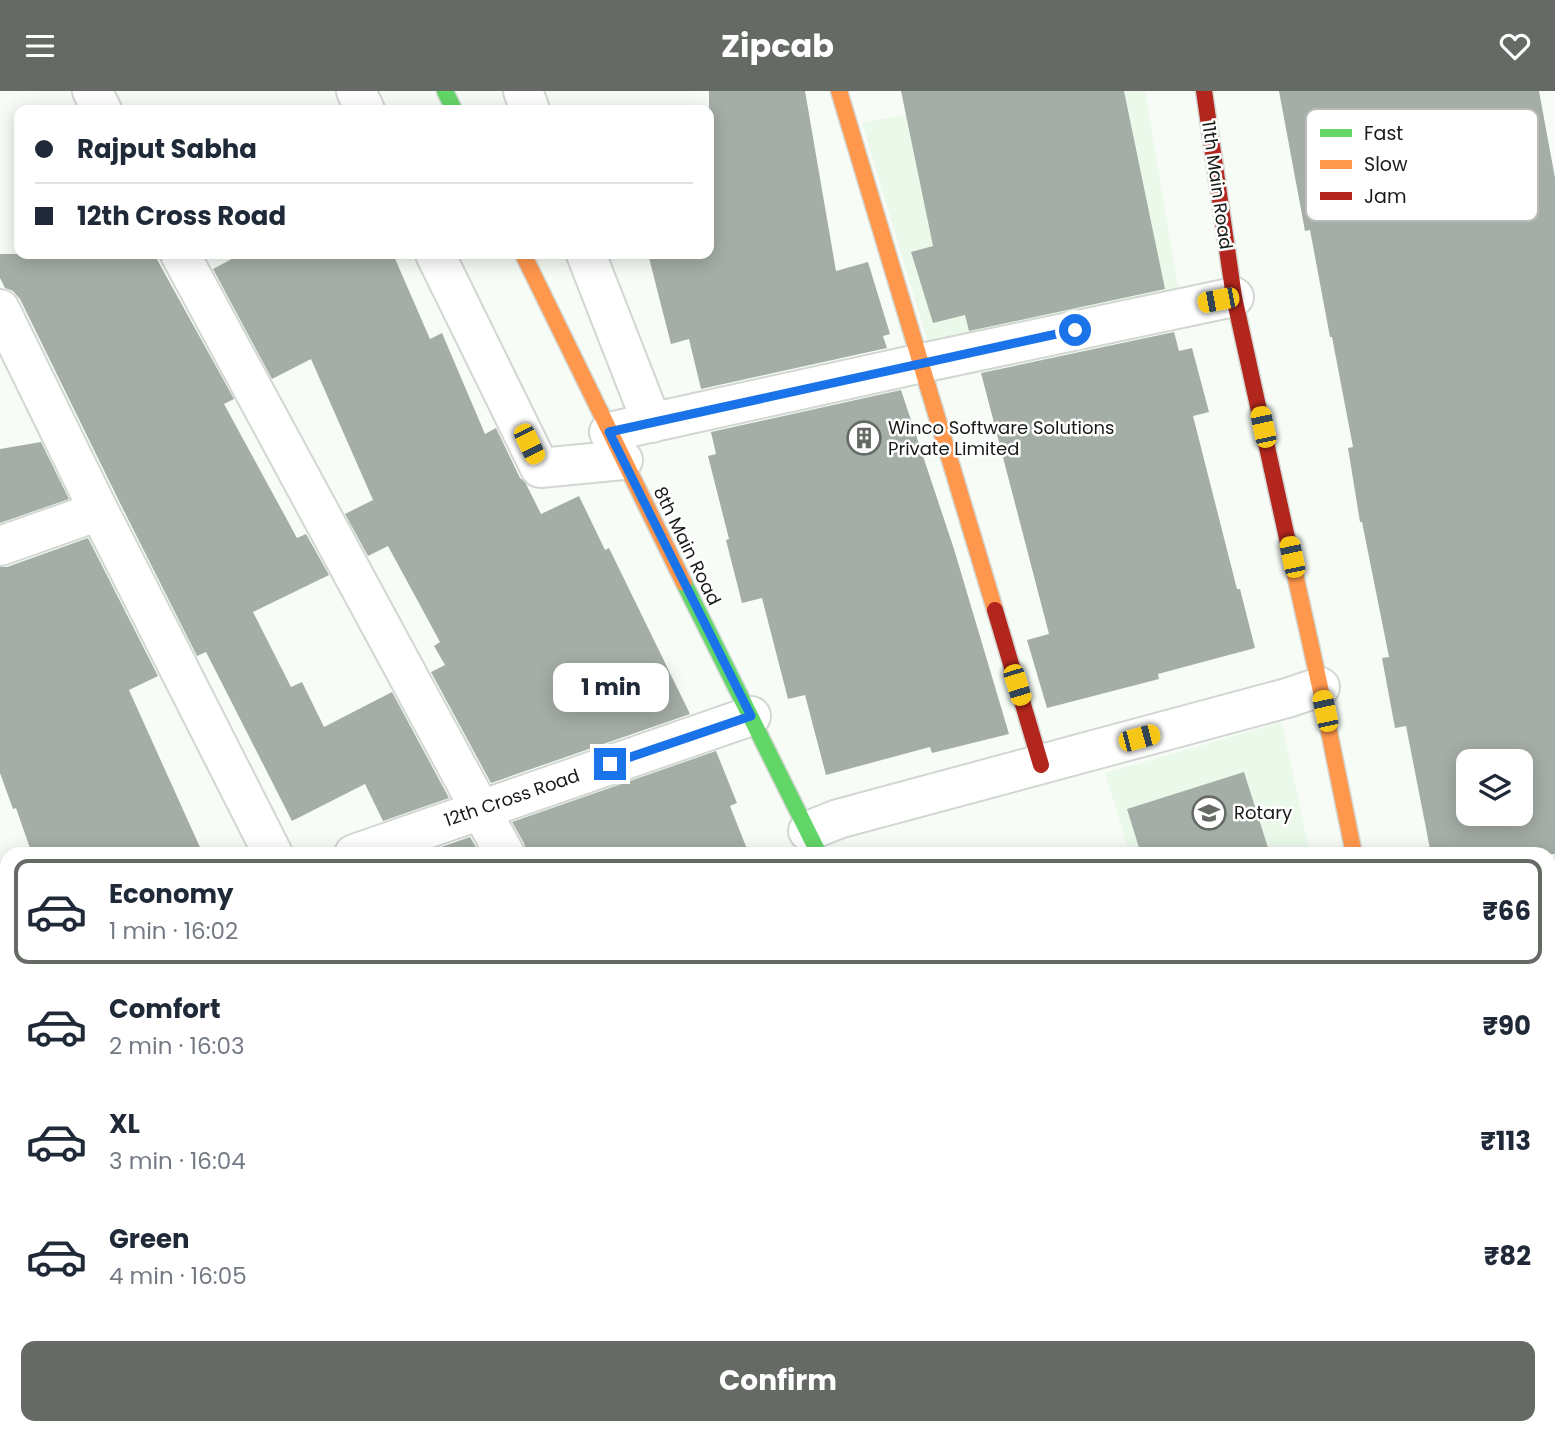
<!DOCTYPE html>
<html lang="en">
<head>
<meta charset="utf-8">
<style>
  :root { --surface:#fff; --page:#f2f2f3; --text:#1f2937; --muted:#747a83; --line:#e0e1e3; --accent:#656a65 }
  body { margin:0; font-family:Poppins,sans-serif; background:var(--page); color:var(--text); height:100vh; display:flex; flex-direction:column; font-size:26px; white-space:nowrap }
  * { box-sizing:border-box; margin:0 }
  p { font-size:23px; color:var(--muted) }
  .icon { flex:none; width:38px; height:38px; fill:none; stroke:currentColor; stroke-width:2; stroke-linecap:round; stroke-linejoin:round }
  .map { position:relative; flex:1; overflow:hidden }
  .details { position:absolute; left:0px; top:756px; width:1556px; height:588px; display:flex; flex-direction:column; background:var(--surface); border-radius:21px 21px 0 0; box-shadow:0 4px 18px #0003 }
  .details>* { flex:none }
  .guide { position:absolute; left:14px; top:14px; width:700px; height:154px; border-radius:14px; box-shadow:0 4px 18px #0003; display:grid; align-content:center; height:154px; padding:0 21px; background:var(--surface) }
  .controls { position:absolute; left:1456px; top:658px; display:grid; gap:14px }
  .controls a { display:grid; place-items:center; width:77px; height:77px; border-radius:14px; background:var(--surface); box-shadow:0 4px 18px #0003; font-size:35px }
  .end { position:absolute; width:32px; height:32px; margin:-16px; border:9px solid #1a73e8; background:#fff; box-shadow:0 0 0 4px #fff }
  .from { border-radius:50% }
  .bubble { position:absolute; height:49px; border-radius:14px; background:var(--surface); box-shadow:0 4px 18px #0003; font-size:23px; font-weight:700; line-height:49px; text-align:center }
  .car { position:absolute; width:21px; height:42px; margin:-21px -10px; border-radius:9px; box-shadow:0 0 5px 2px #0007; background:linear-gradient(#f5c518 24%,#345 0 40%,#f5c518 0 76%,#345 0 86%,#f5c518 0) }
  .guide b { display:flex; align-items:center; gap:24px; height:66px; font-size:26px }
  .guide b+b { border-top:2px solid var(--line) }
  .guide i { width:18px; height:18px; background:var(--text) }
  ul { padding:12px 0 0; list-style:none }
  li { display:flex; align-items:center; gap:21px; height:105px; margin:0 14px 10px; padding:0 7px; border:4px solid transparent; border-radius:14px }
  li div { flex:1 }
  li b { display:block; font-size:26px }
  li em { font-style:normal; font-weight:700 }
  li.selected { border-color:var(--accent) }
  li>.icon { width:63px; height:63px; stroke-width:1.5 }
  .action { display:flex; gap:14px; margin-top:auto; padding:14px 21px }
  .action a { flex:1; height:80px; border-radius:14px; background:var(--accent); color:#fff; font-size:28px; font-weight:700; line-height:80px; text-align:center }
  header { display:flex; justify-content:space-between; align-items:center; height:91px; padding:0 21px; background:var(--accent); color:#fff; font-size:32px; font-weight:700 }
  .map>svg:first-child { display:block }
  .built { fill:#ebf9eb }
  .building { fill:#a5aea6; fill-rule:evenodd }
  .lines { fill:none; stroke-linecap:round; stroke-linejoin:round }
  .street-casing { stroke:#d2d7d2; stroke-width:42 }
  .fast-casing { stroke:#d2d7d2; stroke-width:19 }
  .slow-casing { stroke:#d2d7d2; stroke-width:19 }
  .jam-casing { stroke:#d2d7d2; stroke-width:19 }
  .street { stroke:#fefffe; stroke-width:38 }
  .fast { stroke:#63d668; stroke-width:16 }
  .slow { stroke:#ff974d; stroke-width:16 }
  .jam { stroke:#b3261e; stroke-width:16 }
  .route { stroke:#1a73e8; stroke-width:9 }
  .labels { text-anchor:middle; stroke-width:5; stroke-linejoin:round; paint-order:stroke }
  .street-label { font-size:18px; fill:#161b16; stroke:#fff }
  .poi-label { font-size:18px; fill:#161b16; stroke:#fff; text-anchor:start }
  .key { fill:#fff; stroke:#b9bbb9; stroke-width:2 }
  .key-label { font-size:19px; fill:#161b16 }
</style>
</head>
<body>
<header><svg class="icon" aria-label="menu" viewBox="0 0 24 24"><path d="M4 6h16M4 12h16M4 18h16"/></svg>Zipcab<svg class="icon" aria-label="heart" viewBox="0 0 24 24"><path d="M12 20l-8-8c-3-5 5-10 8-4 3-6 11-1 8 4z"/></svg></header>
<div class="map">
<svg width="1555" height="1344" viewBox="0 0 1555 1344">
  <rect width="100%" height="100%" fill="#f7fcf7"/>
  <path class="built" d="M 1025,0 L 1145,0 L 1179,201 L 929,255 L 862,32 Z
    M 1282,631 L 1310,763 L 1130,763 L 1105,682 Z
    M 1151,1337 L 1259,1337 L 1263,1344 L 1154,1344 Z"/>
  <path class="building" d="M 709,0 L 805,0 L 836,180 L 868,171 L 890,243 L 883,245 L 887,257 L 701,298 L 689,248 L 671,253 L 648,163 L 709,163 Z
    M 901,0 L 1124,0 L 1165,198 L 969,240 L 965,224 L 933,232 L 911,161 L 933,155 Z
    M 1279,0 L 1539,0 L 1555,87 L 1555,763 L 1431,763 L 1406,635 L 1395,637 L 1382,567 L 1389,566 L 1362,431 L 1360,431 L 1348,357 L 1353,356 L 1332,246 L 1330,246 L 1310,139 L 1305,140 ZM 1468,670 L 1521,670 L 1521,723 L 1468,723 Z
    M 0,163 L 154,163 L 234,308 L 224,313 L 297,447 L 306,443 L 329,484 L 253,521 L 291,596 L 302,591 L 324,636 L 392,601 L 449,707 L 383,730 L 365,693 L 292,730 L 206,561 L 197,565 L 119,410 L 20,208 L 13,200 L 5,197 L 0,187 Z
    M 241,163 L 393,163 L 430,248 L 442,242 L 485,343 L 496,337 L 520,387 L 525,391 L 541,423 L 579,405 L 605,459 L 609,457 L 690,623 L 491,692 L 431,581 L 445,574 L 434,555 L 440,551 L 388,455 L 368,465 L 345,423 L 373,409 L 311,268 L 272,288 L 213,178 Z
    M 1174,241 L 1179,260 L 1192,257 L 1209,321 L 1193,325 L 1237,498 L 1240,498 L 1255,557 L 1158,583 L 1159,588 L 1047,617 L 1027,549 L 1049,543 L 981,282 Z
    M 901,299 L 954,458 L 1009,643 L 932,662 L 930,656 L 826,684 L 805,604 L 788,608 L 762,507 L 742,512 L 726,449 L 729,448 L 708,365 L 716,363 L 711,341 Z
    M 41,351 L 69,408 L 0,432 L 0,358 Z
    M 88,447 L 158,585 L 129,599 L 203,763 L 32,763 L 16,717 L 13,718 L 0,682 L 0,476 L 7,476 Z
    M 716,660 L 737,712 L 730,715 L 749,763 L 527,763 L 524,752 L 512,731 Z
    M 1244,681 L 1270,763 L 1141,763 L 1127,718 Z
    M 470,746 L 480,763 L 421,763 Z"/>
  <g class="lines">
    <defs>
      <path id="street" d="M 92,0 L 102,19
        M 356,0 L 365,19
        M 523,0 L 530,19
        M 180,163 L 480,718 L 505,763
        M 435,163 L 540,377 L 623,369
        M 586,163 L 652,332
        M 0,218 L 99,420 L 273,763
        M 609,341 L 922,272 L 1234,206
        M 0,455 L 99,420
        M 808,740 L 838,728 L 1287,607 L 1320,596
        M 354,763 L 751,625
        M 0,807 L 7,827
        M 1549,927 L 1555,924
        M 1549,1185 L 1555,1181
        M 1549,1254 L 1555,1264
        M 246,1337 L 249,1344
        M 559,1337 L 562,1344
        M 752,1337 L 754,1344
        M 1338,1337 L 1342,1344
        M 285,1344 L 309,1337"/>
      <path id="fast" d="M 445,0 L 454,19
        M 684,492 L 819,763"/>
      <path id="slow" d="M 839,0 L 995,519
        M 523,163 L 684,492
        M 1289,456 L 1320,596 L 1354,763
        M 1099,1337 L 1103,1344"/>
      <path id="jam" d="M 1204,0 L 1234,206 L 1289,456
        M 995,519 L 1041,674"/>
    </defs>
    <use href="#street" class="street-casing"/>
    <use href="#fast" class="fast-casing"/>
    <use href="#slow" class="slow-casing"/>
    <use href="#jam" class="jam-casing"/>
    <use href="#street" class="street"/>
    <use href="#fast" class="fast"/>
    <use href="#slow" class="slow"/>
    <use href="#jam" class="jam"/>
  </g>
  <g class="lines">
    <path class="route" d="M 610,673 L 751,625 L 609,341 L 1075,239"/>
  </g>
  <defs>
    <symbol id="building-ring" viewBox="-11 -11 22 22"><circle r="9.5" fill="#fff" stroke="#656a65" stroke-width="1.5"/><path d="M-4-6H4V6H1V3H-1V6H-4ZM-2.5-4.3h1.7v1.8h-1.7ZM.8-4.3h1.7v1.8H.8ZM-2.5-1h1.7V.8h-1.7ZM.8-1h1.7V.8H.8Z" fill="#656a65"/></symbol>
    <symbol id="school-ring" viewBox="-11 -11 22 22"><circle r="9.5" fill="#fff" stroke="#656a65" stroke-width="1.5"/><path d="M0-5L7-2L0 1L-7-2ZM-4 1L0 2.5L4 1V4Q0 6-4 4Z" fill="#656a65"/></symbol>
  </defs>
  <g fill-rule="evenodd">
    <use href="#building-ring" x="845" y="328" width="38" height="38"/>
    <use href="#school-ring" x="1190" y="703" width="38" height="38"/>
  </g>
  <g class="labels">
    <g class="street-label">
      <text transform="translate(1217 94) rotate(82)" y="6">11th Main Road</text>
      <text transform="translate(687 455) rotate(64)" y="6">8th Main Road</text>
      <text transform="translate(512 707) rotate(-19)" y="6">12th Cross Road</text>
    </g>
    <g class="poi-label">
      <text x="888" y="343">Winco Software Solutions<tspan x="888" dy="21">Private Limited</tspan></text>
      <text x="1234" y="728">Rotary</text>
    </g>
  </g>
  <rect x="1306" y="18" width="232" height="112" rx="10" class="key"/>
  <rect x="1320" y="38" width="32" height="8" fill="#63d668"/>
  <rect x="1320" y="69" width="32" height="9" fill="#ff974d"/>
  <rect x="1320" y="101" width="32" height="8" fill="#b3261e"/>
  <g class="key-label">
    <text x="1364" y="49">Fast</text>
    <text x="1364" y="80">Slow</text>
    <text x="1364" y="112">Jam</text>
  </g>
</svg>
<div class="controls">
<a><svg class="icon" aria-label="layers" viewBox="0 0 24 24"><path d="M12 4l9 5-9 5-9-5zM3 14l9 5 9-5"/></svg></a>
</div>
<i class="end from" style="left:1075px;top:239px"></i>
<i class="end" style="left:610px;top:673px"></i>
<div class="bubble" style="left:553px;top:572px;width:116px">1 min</div>
<i class="car" style="left:1218px;top:209px;rotate:259deg"></i>
<i class="car" style="left:1263px;top:336px;rotate:348deg"></i>
<i class="car" style="left:529px;top:353px;rotate:154deg"></i>
<i class="car" style="left:1292px;top:466px;rotate:348deg"></i>
<i class="car" style="left:1017px;top:594px;rotate:163deg"></i>
<i class="car" style="left:1325px;top:620px;rotate:348deg"></i>
<i class="car" style="left:1139px;top:647px;rotate:75deg"></i>
<div class="guide">
<b><i class="from"></i>Rajput Sabha</b>
<b><i></i>12th Cross Road</b>
</div>
<section class="details">
<ul>
<li class="selected"><svg class="icon" aria-label="car" viewBox="0 0 24 24"><path d="M5 17H2v-5l4-1 3-4h7l3 4 3 1v5h-3M9 17h6M6 11h13"/><circle cx="7" cy="17" r="2"/><circle cx="17" cy="17" r="2"/></svg><div><b>Economy</b><p>1 min · 16:02</p></div><em>₹66</em></li>
<li><svg class="icon" aria-label="car" viewBox="0 0 24 24"><path d="M5 17H2v-5l4-1 3-4h7l3 4 3 1v5h-3M9 17h6M6 11h13"/><circle cx="7" cy="17" r="2"/><circle cx="17" cy="17" r="2"/></svg><div><b>Comfort</b><p>2 min · 16:03</p></div><em>₹90</em></li>
<li><svg class="icon" aria-label="car" viewBox="0 0 24 24"><path d="M5 17H2v-5l4-1 3-4h7l3 4 3 1v5h-3M9 17h6M6 11h13"/><circle cx="7" cy="17" r="2"/><circle cx="17" cy="17" r="2"/></svg><div><b>XL</b><p>3 min · 16:04</p></div><em>₹113</em></li>
<li><svg class="icon" aria-label="car" viewBox="0 0 24 24"><path d="M5 17H2v-5l4-1 3-4h7l3 4 3 1v5h-3M9 17h6M6 11h13"/><circle cx="7" cy="17" r="2"/><circle cx="17" cy="17" r="2"/></svg><div><b>Green</b><p>4 min · 16:05</p></div><em>₹82</em></li>
</ul>
<div class="action"><a>Confirm</a></div>
</section>
</div>
</body>
</html>
